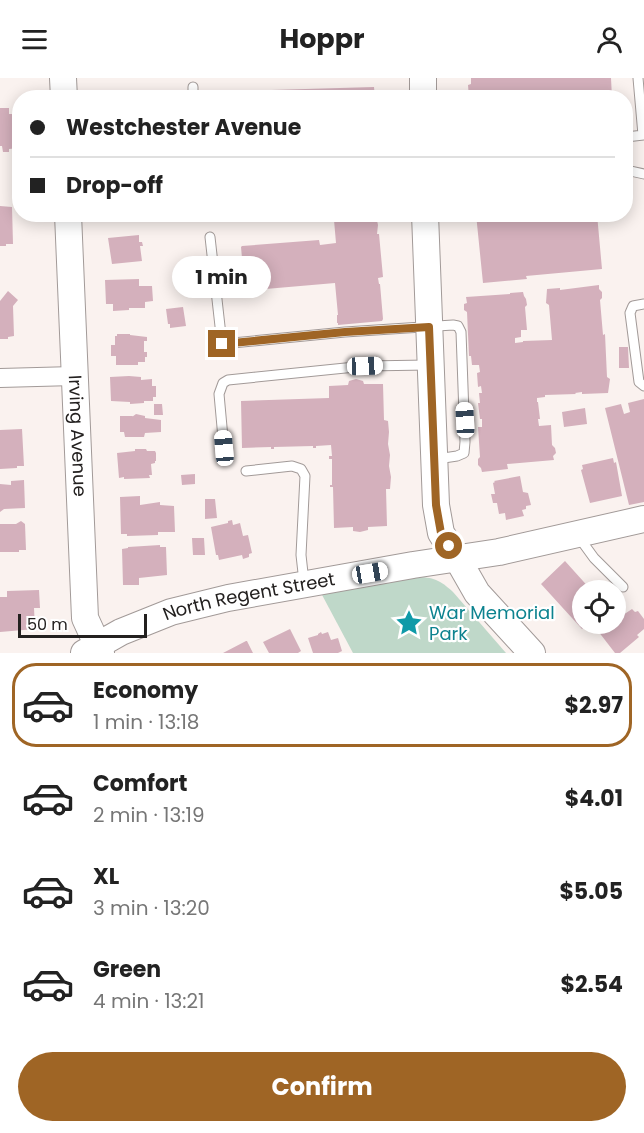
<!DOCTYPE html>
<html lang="en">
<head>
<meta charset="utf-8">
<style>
  :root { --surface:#fff; --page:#f2f2f2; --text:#222; --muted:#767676; --line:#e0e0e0; --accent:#9f6525 }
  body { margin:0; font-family:Poppins,sans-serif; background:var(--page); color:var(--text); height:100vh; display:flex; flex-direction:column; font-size:22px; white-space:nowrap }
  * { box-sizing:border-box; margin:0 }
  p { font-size:20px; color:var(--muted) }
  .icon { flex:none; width:33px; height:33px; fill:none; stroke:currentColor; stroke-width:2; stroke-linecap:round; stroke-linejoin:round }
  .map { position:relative; height:575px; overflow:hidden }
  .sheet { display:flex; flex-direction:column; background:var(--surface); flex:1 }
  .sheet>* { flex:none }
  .banner { position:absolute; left:12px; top:12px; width:621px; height:132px; border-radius:24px; box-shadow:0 3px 15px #0003; display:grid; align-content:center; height:132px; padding:0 18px; background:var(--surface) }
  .tools { position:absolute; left:572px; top:502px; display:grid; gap:12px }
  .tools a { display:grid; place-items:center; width:54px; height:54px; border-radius:50%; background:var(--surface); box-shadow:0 3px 15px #0003; font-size:30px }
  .scale { position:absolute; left:18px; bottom:15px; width:129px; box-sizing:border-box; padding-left:6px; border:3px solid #23201f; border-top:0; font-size:16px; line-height:21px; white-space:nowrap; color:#23201f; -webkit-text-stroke:4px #fff; paint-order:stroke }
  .end { position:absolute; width:27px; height:27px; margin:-14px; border:8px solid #9f6525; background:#fff; box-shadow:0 0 0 3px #fff }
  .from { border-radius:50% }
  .bubble { position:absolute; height:42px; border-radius:21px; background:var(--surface); box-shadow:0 3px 15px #0003; font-size:20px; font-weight:700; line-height:42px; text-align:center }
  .car { position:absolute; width:18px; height:36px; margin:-18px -9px; border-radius:8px; box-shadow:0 0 4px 2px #0007; background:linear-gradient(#fff 24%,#345 0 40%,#fff 0 76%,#345 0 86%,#fff 0) }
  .banner b { display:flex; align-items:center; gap:21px; height:57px; font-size:22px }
  .banner b+b { border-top:2px solid var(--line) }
  .banner i { width:15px; height:15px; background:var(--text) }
  ul { padding:10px 0 0; list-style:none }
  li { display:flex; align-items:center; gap:18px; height:84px; margin:0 12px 9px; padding:0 6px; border:3px solid transparent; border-radius:24px }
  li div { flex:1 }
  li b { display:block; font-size:22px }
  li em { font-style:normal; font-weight:700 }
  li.selected { border-color:var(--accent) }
  li>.icon { width:54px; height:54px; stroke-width:1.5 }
  .action { display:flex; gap:12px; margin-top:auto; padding:12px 18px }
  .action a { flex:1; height:69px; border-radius:36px; background:var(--accent); color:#fff; font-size:24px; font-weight:700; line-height:69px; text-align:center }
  header { display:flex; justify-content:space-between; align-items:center; height:78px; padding:0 18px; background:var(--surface); font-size:27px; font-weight:700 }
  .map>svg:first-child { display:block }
  .green { fill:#bfd8c9 }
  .building { fill:#d4b0bc }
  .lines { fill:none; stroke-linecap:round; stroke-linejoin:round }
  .lane-casing { stroke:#a29a98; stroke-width:11 }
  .street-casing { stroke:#a29a98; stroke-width:20 }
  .secondary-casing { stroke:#a29a98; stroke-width:28 }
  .lane { stroke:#fff; stroke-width:9 }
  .street { stroke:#fff; stroke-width:18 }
  .secondary { stroke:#fff; stroke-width:26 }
  .route { stroke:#9f6525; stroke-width:8 }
  .labels { text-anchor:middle; stroke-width:4.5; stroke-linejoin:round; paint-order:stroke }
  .street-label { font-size:18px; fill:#23201f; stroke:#fff }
  .culture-label { font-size:18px; fill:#0d838f; stroke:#fff; text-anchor:start }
</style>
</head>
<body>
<header><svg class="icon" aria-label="menu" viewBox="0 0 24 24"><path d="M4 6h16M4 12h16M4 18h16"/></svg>Hoppr<svg class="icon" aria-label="person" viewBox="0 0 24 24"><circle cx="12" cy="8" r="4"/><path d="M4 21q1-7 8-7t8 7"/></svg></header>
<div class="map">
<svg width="644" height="575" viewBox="0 0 644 575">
  <rect width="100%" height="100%" fill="#faf2ef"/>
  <path class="green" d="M 416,499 C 433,499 440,502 453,514 L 506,575 L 353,575 L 321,515 Z"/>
  <path class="building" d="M 471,0 L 611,0 L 612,20 L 469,20 L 468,7 L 471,6 Z
    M 374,9 L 375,20 L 233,20 L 233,13 Z
    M 0,30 L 9,30 L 9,36 L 20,36 L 20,70 L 9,71 L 9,74 L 3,74 L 2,68 L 0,68 Z
    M 0,128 L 12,129 L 13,166 L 6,166 L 6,168 L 0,168 Z
    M 476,136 L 597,136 L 602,191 L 526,198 L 527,201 L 483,205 Z
    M 376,138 L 378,147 L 377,156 L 379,156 L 383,199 L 378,200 L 379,206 L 380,206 L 383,241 L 382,243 L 338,247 L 338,245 L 337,245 L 337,237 L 338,237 L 335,205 L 254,212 L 254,214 L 245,213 L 241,169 L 242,168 L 319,162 L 320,167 L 336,165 L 334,142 Z
    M 139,157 L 139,164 L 142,164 L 143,168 L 140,168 L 142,183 L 112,186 L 108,160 Z
    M 139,201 L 139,208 L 152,208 L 153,223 L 145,224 L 145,230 L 129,230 L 129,232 L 113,233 L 113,226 L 106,226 L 105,202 Z
    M 599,207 L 599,211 L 602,214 L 602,220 L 600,222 L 603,257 L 605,256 L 607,299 L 610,301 L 608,315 L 582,316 L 582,314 L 575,315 L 576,316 L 545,317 L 545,319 L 537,320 L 537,324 L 538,324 L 540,341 L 538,341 L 539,348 L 551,347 L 552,367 L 555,370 L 556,375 L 553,378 L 554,382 L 507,386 L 508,391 L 482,394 L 481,390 L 478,387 L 478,381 L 480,379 L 478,349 L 482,349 L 482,341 L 480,341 L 478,325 L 480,325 L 479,315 L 482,315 L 481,308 L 478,309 L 477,295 L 480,294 L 479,287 L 472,287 L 471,278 L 469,278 L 467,234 L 464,232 L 464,226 L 467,225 L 466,219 L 510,216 L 510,215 L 523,214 L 524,218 L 526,221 L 527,227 L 525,229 L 527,252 L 521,252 L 521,259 L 515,260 L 515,265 L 523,264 L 523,263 L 552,262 L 549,227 L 546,225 L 547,211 L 560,210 L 560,212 Z
    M 8,213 L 18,222 L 13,228 L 14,258 L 8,259 L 8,261 L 0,261 L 0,223 Z
    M 183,229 L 186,248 L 170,250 L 170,246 L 168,246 L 166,231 Z
    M 117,256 L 130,256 L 130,257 L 147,259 L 147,263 L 144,263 L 144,274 L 147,274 L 147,279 L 145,279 L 145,284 L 138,284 L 138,287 L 116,287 L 116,278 L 111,278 L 111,267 L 115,267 L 115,258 L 117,258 Z
    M 619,269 L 628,269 L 629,290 L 619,290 Z
    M 129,298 L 141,299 L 141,302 L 152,301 L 152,308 L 156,308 L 156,319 L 153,319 L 153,323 L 144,323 L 144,325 L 130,326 L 130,324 L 111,323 L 110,299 Z
    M 356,301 L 363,303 L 364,306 L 383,306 L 384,342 L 388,343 L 389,354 L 388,366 L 390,377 L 389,388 L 391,399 L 390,411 L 386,411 L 387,448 L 368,449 L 368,452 L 360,454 L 353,453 L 353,449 L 334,450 L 333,409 L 330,409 L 330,407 L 332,407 L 332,381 L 329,381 L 329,378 L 332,378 L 331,367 L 316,368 L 316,370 L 313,370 L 313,368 L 274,369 L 274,371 L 271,371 L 271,369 L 242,370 L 241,323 L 329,320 L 329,308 L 348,307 L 349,303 Z
    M 644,321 L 644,424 L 629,427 L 605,330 L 621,326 L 624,336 L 630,334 L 628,325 Z
    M 154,326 L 162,326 L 163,337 L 154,337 Z
    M 585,330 L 587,346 L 564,349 L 562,334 Z
    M 136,336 L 145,338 L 145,340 L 161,342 L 161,354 L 145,355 L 144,359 L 125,359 L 124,354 L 120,354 L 120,338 L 133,338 L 132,339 Z
    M 22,351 L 24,388 L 17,388 L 17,390 L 0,391 L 0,352 Z
    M 135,371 L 146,371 L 147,373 L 155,373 L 156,375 L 156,383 L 155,383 L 155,385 L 151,386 L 152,397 L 149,397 L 150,400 L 124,401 L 124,399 L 119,400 L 117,375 L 135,373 Z
    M 613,380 L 614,385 L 616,384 L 622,418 L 590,425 L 581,392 L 583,391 L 582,387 Z
    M 195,396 L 195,406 L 182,407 L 181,397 Z
    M 520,398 L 523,414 L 528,415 L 531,427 L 526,428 L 526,431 L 522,432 L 524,438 L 506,442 L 505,435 L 499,436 L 497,425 L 493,425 L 491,416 L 495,416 L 493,405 L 495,404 L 494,403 Z
    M 24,402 L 25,430 L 4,431 L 0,434 L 0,406 L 11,407 L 11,403 Z
    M 140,418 L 140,427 L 160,424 L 160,427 L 174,428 L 175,454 L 158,454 L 158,457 L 127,458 L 127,456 L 121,456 L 120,419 Z
    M 205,421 L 215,421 L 217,440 L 205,441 Z
    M 232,442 L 233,447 L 240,445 L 243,458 L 248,457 L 252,475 L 249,476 L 249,479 L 243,481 L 242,477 L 219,482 L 218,477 L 216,477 L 211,449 L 228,445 L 228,443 Z
    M 21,443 L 25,446 L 26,472 L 19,472 L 19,474 L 0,474 L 0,446 L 16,446 Z
    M 192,460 L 204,460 L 205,477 L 193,477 Z
    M 160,467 L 160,469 L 166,469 L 167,497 L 139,500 L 139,507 L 123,507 L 122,471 L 128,470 L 128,469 Z
    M 565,483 L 592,513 L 582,513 L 582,546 L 588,546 L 582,551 L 541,506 Z
    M 39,512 L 40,530 L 34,530 L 35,551 L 0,554 L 0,519 L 7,519 L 7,513 Z
    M 632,531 L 635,534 L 638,533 L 644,541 L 644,551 L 637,557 L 639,559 L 620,575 L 615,575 L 598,553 L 607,546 L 615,546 L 615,540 L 621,535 L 623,537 Z
    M 290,551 L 301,573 L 298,575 L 269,575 L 263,564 Z
    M 321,554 L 322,556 L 328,554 L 331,562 L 338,560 L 342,573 L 338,575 L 313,575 L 308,560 L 318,557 L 318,556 Z
    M 247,563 L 253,575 L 223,575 L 246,563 Z"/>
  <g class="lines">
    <defs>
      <path id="lane" d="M 638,0 L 643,57
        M 193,9 L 193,20
        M 626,59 L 644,57
        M 626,92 L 644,96
        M 210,159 L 222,266 L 345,254 L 453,247 L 458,248 L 461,254 L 465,364 L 464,375 L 457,378 L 437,381
        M 644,226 L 633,228 L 630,235 L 639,304 L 644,308
        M 224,371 L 219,316 L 223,305 L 228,302 L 365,288 L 428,287
        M 246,393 L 292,388 L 301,391 L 305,398 L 301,477 L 304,504
        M 578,458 L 594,480 L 623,509"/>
      <path id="street" d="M 0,300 L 74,298"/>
      <g id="secondary">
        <path d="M 63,0 L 64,20"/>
        <path d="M 423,0 L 423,20"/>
        <path id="s1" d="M 68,136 L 85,540 L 101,575"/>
        <path d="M 425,136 L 436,427 L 441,455 L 457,480 L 477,515 L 532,575"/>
        <path id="s2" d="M 84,575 L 121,554 L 171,534 L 228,520 L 413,487 L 499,474 L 644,441"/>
      </g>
    </defs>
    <use href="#lane" class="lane-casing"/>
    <use href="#street" class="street-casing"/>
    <use href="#secondary" class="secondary-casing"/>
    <use href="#lane" class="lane"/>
    <use href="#street" class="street"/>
    <use href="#secondary" class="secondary"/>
  </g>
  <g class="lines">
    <path class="route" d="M 222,266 L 345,254 L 429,249 L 436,427 L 441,455 L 449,468"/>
  </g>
  <defs>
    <symbol id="sight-bare" viewBox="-9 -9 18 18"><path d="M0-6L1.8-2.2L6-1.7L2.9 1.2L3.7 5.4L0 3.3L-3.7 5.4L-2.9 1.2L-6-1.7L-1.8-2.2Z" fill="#0f9aa8" stroke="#fff" stroke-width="2.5" paint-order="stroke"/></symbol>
  </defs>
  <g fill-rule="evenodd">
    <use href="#sight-bare" x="390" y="526" width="38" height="38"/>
  </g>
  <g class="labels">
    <g class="street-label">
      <text dy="6" stroke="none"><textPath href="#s1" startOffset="222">Irving Avenue</textPath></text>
      <text dy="6" stroke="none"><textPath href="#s2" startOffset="176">North Regent Street</textPath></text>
    </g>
    <g class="culture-label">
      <text x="429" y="541">War Memorial<tspan x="429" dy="21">Park</tspan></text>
    </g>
  </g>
</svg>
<div class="tools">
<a><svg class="icon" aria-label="locate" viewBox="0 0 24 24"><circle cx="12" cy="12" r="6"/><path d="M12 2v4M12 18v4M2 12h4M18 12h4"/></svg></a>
</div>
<div class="scale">50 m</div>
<i class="end from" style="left:449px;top:468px"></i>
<i class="end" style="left:222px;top:266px"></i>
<div class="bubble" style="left:172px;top:178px;width:99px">1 min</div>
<i class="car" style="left:365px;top:288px;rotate:88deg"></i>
<i class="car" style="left:465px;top:342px;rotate:357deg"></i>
<i class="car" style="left:224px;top:370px;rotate:355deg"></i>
<i class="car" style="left:370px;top:495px;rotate:80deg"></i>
<div class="banner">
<b><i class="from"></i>Westchester Avenue</b>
<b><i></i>Drop-off</b>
</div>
</div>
<section class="sheet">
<ul>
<li class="selected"><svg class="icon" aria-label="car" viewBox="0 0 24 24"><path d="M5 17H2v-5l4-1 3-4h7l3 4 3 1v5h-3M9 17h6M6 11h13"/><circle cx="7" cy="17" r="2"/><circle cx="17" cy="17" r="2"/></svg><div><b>Economy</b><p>1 min · 13:18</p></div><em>$2.97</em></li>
<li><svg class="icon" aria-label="car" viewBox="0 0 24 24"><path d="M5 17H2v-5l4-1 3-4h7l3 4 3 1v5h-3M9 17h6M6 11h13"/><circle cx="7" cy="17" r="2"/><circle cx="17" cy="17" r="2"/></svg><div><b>Comfort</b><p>2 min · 13:19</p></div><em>$4.01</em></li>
<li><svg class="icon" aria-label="car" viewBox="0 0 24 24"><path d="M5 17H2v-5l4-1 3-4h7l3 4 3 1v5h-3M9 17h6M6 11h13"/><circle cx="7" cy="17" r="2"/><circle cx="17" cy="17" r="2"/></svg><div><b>XL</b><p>3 min · 13:20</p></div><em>$5.05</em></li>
<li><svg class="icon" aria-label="car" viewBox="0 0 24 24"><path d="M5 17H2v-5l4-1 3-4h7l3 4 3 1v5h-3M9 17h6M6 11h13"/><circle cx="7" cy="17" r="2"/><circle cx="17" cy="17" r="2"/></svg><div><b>Green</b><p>4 min · 13:21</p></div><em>$2.54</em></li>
</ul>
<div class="action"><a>Confirm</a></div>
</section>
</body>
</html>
